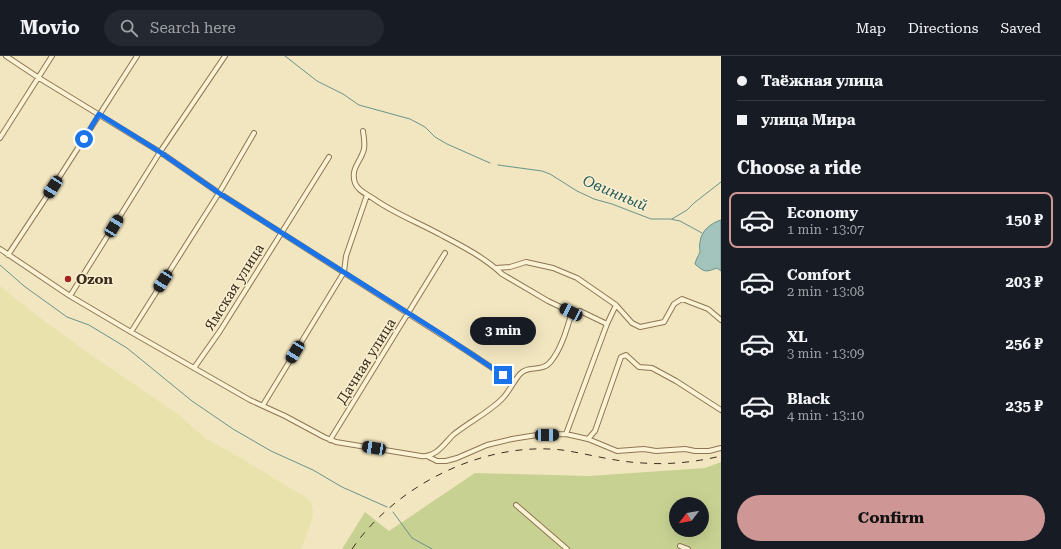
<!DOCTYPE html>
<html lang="en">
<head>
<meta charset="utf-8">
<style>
  :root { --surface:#171b24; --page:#242831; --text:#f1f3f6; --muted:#9ea1a6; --line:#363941; --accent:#ce9695 }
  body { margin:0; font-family:"Roboto Serif",serif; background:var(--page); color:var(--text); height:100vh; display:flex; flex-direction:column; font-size:15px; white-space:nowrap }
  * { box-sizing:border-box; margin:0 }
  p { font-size:13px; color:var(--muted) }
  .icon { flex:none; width:22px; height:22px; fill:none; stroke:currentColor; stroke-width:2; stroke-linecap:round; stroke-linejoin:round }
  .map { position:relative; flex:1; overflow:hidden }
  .panel { display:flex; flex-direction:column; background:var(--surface); width:340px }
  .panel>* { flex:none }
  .top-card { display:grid; align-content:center; height:88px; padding:0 16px; background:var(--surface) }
  .needle { width:26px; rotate:239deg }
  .fabs { position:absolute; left:669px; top:441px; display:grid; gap:8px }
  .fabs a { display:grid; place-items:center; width:40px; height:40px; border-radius:50%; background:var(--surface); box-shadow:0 4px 16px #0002; font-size:20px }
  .end { position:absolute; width:18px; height:18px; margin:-9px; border:5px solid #1a73e8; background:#fff; box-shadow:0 0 0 2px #fff }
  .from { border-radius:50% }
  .bubble { position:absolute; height:28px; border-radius:14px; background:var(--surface); box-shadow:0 4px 16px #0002; font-size:13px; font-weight:700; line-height:28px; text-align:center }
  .car { position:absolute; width:12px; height:24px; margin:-12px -6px; border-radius:5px; box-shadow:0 0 3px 1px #0007; background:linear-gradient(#222 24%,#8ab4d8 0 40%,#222 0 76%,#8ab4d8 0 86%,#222 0) }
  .top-card b { display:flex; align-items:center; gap:14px; height:38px; font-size:15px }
  .top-card b+b { border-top:1px solid var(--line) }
  .top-card i { width:10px; height:10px; background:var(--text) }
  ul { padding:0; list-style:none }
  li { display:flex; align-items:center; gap:12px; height:56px; margin:0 8px 6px; padding:0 8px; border:2px solid transparent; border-radius:8px }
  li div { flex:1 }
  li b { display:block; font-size:15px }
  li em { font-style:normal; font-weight:700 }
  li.selected { border-color:var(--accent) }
  li>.icon { width:36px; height:36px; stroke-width:1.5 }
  h2 { padding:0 16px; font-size:18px; line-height:48px }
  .cta { display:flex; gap:8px; margin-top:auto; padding:8px 16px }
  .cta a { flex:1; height:46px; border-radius:24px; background:var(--accent); color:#111; font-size:16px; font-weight:700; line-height:46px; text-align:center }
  header { display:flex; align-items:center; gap:24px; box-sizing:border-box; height:56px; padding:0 20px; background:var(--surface); border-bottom:1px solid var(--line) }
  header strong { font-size:19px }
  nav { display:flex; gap:22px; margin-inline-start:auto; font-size:14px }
  .search { width:280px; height:36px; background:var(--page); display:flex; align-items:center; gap:10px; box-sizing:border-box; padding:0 14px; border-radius:22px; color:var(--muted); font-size:15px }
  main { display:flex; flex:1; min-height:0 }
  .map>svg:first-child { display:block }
  .farmland { fill:#e9e2ac }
  .green { fill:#c7d292; fill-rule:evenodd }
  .water { fill:#a3c4bc; stroke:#69938b }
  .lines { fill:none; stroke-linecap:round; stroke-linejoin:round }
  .stream { stroke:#69938b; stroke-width:1 }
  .minor-casing { stroke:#8d7655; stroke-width:6 }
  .minor { stroke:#fcf2d4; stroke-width:4 }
  .rail { stroke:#3b2d1c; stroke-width:1; stroke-dasharray:7 7; stroke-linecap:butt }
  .route { stroke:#1a73e8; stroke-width:5 }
  .poi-dot { fill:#a3251f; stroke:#f9efd0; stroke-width:1.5 }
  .labels { text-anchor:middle; stroke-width:3; stroke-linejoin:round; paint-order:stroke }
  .poi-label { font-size:14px; font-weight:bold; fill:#3b2d1c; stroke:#f9efd0; text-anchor:start }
  .street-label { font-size:14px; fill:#3b2d1c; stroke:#f9efd0 }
  .water-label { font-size:15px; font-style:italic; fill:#295d5c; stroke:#f9efd0 }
</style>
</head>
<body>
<header>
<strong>Movio</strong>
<div class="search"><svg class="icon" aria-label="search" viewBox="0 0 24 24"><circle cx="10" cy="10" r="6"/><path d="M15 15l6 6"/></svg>Search here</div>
<nav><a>Map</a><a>Directions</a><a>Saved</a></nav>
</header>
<main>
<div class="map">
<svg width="721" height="493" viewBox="0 0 721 493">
  <rect width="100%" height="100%" fill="#f2e6c0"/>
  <path class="farmland" d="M 0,230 L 39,261 L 84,294 L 179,359 L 205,382 L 239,401 L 305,441 L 311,446 L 313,456 L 312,464 L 301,493 L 0,493 Z"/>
  <path class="green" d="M 721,406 L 721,493 L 342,493 L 365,456 L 389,475 L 475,417 L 589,420 L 705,412 ZM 676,448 L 702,448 L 702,474 L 676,474 Z"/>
  <path class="water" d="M 721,164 L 721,215 L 717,212 C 706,216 705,217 695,208 C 696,203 698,201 700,196 C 700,193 699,189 700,186 C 701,175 711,167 721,164 Z"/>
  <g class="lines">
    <path class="stream" d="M 285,0 L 317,25 L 343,38 L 359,49 L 410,63 L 425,71 L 435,81 L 447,88 L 490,107
      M 498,109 L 542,115 L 550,118 L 577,135 L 594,143 L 612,148 L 651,163 L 670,163 L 680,165 L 702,177
      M 672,163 L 687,154 L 694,147 L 721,126
      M 0,209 L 24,230 L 67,261 L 89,269 L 127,292 L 192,345 L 233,373 L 271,395 L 313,414 L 342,431 L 387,451
      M 393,456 L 412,482 L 432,493"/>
    <defs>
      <path id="minor" d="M 6,0 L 39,22 L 160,96 L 219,137 L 470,297 L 513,326
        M 363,75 C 364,81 365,87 364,93 C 361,106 350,112 355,127 C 358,135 367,138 374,143 C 395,158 420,167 443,180 C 464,191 485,202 502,218 L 548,245 L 571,256 L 580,255 L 607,268
        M 0,82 L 52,0
        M 0,193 L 70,240 L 131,276 L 250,344 L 285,360 L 324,381 L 336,386 L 421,400 C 427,401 431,399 436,396 C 442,392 447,385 453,379 C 469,366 488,357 502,343 C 509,336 513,326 520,318 C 529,308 542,318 552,304 C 562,291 567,272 572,256
        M 8,199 L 53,131 L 137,0
        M 496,212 L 510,211 L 526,206 L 553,212 L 577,222 L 616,249 L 632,267 L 640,271 L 664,266 L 674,248 L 682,243 L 708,253 L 721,264
        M 70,240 L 160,96 L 225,0
        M 131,276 L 219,137 L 254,77
        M 194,312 L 220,275 L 329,101
        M 263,349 L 344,216 L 346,200 L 367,139
        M 566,378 L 607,268 L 616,249
        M 588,383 L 595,375 L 621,301 L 626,299 L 639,311 L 652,312 L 676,325 L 721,354
        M 330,384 L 445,197
        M 427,400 L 437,405 L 446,405 L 457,402 L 487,389 L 512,383 L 537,379 L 566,378 L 588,383 L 617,395 L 644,393 L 656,395 L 685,393 L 695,395 L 709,395 L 721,392
        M 516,449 L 567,493
        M 680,490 L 688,493"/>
    </defs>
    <use href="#minor" class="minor-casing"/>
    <use href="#minor" class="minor"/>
    <path class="rail" d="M 352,493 C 396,429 484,385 562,394 C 589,398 616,406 643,407 C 669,409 696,406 721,400"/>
  </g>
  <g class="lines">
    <path class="route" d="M 84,83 L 99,58 L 160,96 L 219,137 L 446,281 L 503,319"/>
  </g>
  <circle class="poi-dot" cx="68" cy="223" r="4"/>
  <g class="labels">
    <g class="poi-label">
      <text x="76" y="228">Ozon</text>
    </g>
    <g class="street-label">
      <text transform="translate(234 231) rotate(-58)" y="5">Ямская улица</text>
      <text transform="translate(366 305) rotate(-58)" y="5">Дачная улица</text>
    </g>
    <g class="water-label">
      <text transform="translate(615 137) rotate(23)" y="5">Овинный</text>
    </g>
  </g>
</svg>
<div class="fabs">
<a><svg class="needle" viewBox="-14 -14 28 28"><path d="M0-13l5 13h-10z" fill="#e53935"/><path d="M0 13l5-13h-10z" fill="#9ea1a6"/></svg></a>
</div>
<i class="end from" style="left:84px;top:83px"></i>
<i class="end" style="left:503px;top:319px"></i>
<div class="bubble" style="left:470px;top:261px;width:66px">3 min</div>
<i class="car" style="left:53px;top:131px;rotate:213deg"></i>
<i class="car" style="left:114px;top:170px;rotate:31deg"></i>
<i class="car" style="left:163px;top:225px;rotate:213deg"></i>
<i class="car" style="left:571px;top:256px;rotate:296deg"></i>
<i class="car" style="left:295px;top:296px;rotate:211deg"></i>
<i class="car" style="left:547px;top:379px;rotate:89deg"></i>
<i class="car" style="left:374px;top:392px;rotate:279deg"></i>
</div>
<section class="panel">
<div class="top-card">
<b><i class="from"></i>Таёжная улица</b>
<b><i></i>улица Мира</b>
</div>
<h2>Choose a ride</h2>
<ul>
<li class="selected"><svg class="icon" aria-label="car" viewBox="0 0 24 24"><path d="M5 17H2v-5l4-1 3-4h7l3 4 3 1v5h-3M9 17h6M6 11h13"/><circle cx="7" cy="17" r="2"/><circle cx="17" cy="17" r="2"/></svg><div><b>Economy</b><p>1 min · 13:07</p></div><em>150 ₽</em></li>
<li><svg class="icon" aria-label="car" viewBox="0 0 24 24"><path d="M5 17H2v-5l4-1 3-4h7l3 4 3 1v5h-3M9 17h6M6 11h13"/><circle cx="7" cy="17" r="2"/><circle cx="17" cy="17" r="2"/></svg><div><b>Comfort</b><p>2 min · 13:08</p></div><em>203 ₽</em></li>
<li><svg class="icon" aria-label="car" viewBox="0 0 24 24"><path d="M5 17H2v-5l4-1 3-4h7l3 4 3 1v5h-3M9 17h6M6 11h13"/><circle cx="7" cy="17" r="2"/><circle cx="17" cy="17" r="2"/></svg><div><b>XL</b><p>3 min · 13:09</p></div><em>256 ₽</em></li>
<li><svg class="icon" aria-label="car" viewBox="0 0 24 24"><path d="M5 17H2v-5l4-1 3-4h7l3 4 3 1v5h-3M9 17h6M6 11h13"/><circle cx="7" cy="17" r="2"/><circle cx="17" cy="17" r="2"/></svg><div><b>Black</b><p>4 min · 13:10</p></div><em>235 ₽</em></li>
</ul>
<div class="cta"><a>Confirm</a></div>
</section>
</main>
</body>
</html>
